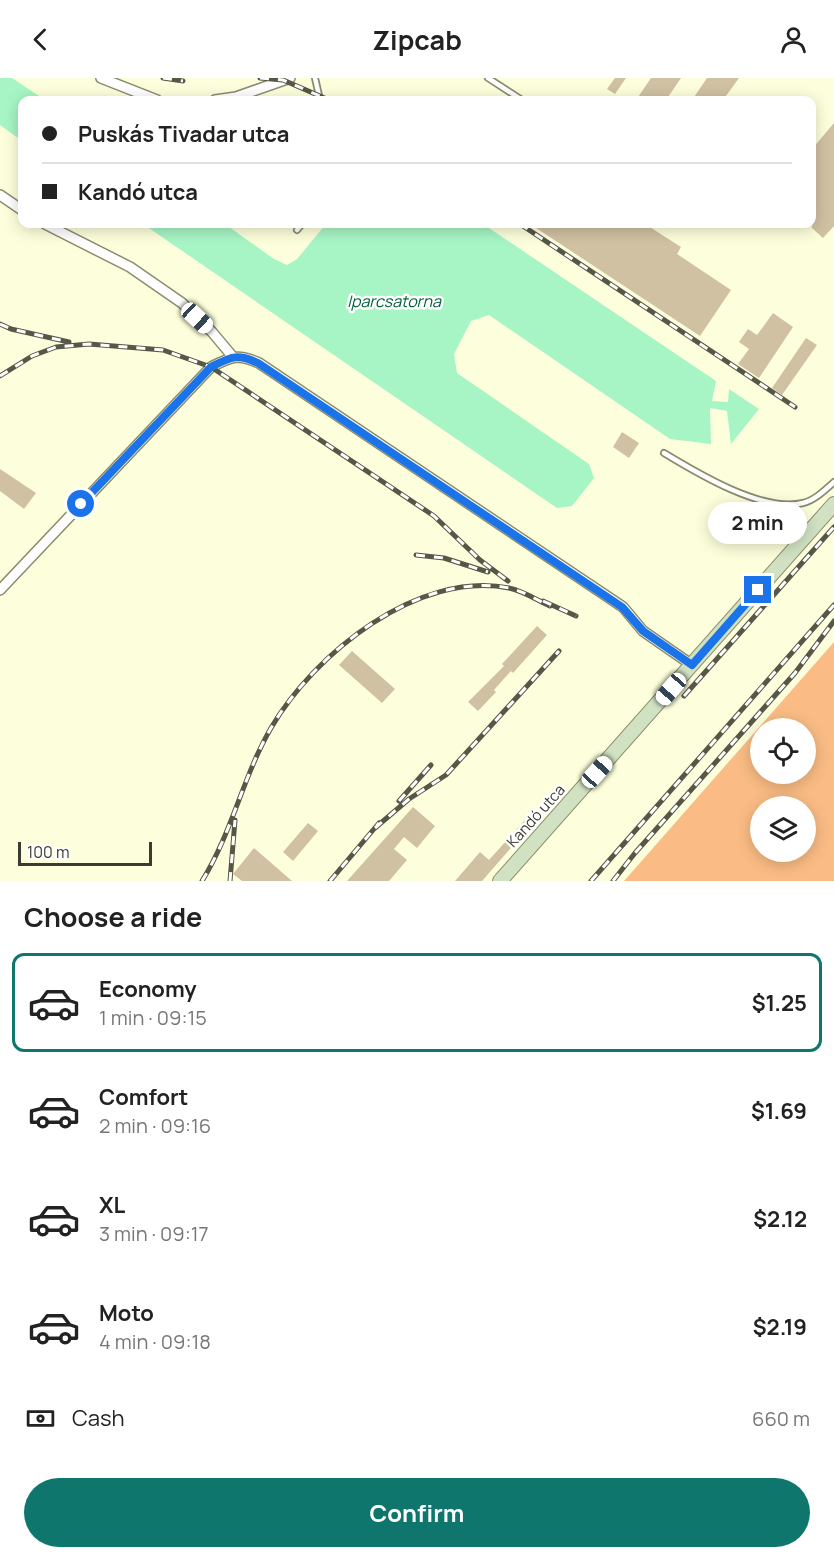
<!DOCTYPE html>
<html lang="en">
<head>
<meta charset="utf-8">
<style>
  :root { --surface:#fff; --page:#f2f2f2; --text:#222; --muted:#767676; --line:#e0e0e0; --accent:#0f766e }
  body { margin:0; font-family:Manrope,sans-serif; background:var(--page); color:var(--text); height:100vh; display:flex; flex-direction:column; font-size:22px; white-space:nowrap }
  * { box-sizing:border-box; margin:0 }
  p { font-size:20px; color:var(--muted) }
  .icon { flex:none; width:33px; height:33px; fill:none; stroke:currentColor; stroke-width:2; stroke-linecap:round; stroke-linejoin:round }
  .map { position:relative; height:803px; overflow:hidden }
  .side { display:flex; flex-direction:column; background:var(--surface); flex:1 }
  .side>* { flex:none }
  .guide { position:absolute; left:18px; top:18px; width:798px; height:132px; border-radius:12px; box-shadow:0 3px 15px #0003; display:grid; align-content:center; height:132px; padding:0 24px; background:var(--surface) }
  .buttons { position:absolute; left:750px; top:640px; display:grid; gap:12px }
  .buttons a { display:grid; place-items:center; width:66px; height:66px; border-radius:50%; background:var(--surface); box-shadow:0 3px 15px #0003; font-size:30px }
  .scale { position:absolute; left:18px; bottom:15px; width:134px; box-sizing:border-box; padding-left:6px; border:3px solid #3b3c2f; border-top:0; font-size:16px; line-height:21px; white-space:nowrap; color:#3b3c2f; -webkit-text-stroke:4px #fff; paint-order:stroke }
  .end { position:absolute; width:27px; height:27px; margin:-14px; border:8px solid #1a73e8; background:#fff; box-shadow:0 0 0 3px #fff }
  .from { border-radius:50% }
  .bubble { position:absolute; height:42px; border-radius:21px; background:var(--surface); box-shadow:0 3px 15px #0003; font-size:20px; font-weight:700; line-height:42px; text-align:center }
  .car { position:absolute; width:18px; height:36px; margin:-18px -9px; border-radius:8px; box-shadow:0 0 4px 2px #0007; background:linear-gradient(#fff 24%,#345 0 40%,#fff 0 76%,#345 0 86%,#fff 0) }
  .guide b { display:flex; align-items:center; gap:21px; height:57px; font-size:22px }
  .guide b+b { border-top:2px solid var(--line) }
  .guide i { width:15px; height:15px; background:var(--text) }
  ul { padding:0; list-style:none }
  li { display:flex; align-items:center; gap:18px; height:99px; margin:0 12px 9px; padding:0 12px; border:3px solid transparent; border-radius:12px }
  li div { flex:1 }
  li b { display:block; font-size:22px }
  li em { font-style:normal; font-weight:700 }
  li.active { border-color:var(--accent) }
  li>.icon { width:54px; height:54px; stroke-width:1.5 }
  h2 { padding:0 24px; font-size:27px; line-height:72px }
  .pay { display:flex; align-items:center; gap:15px; height:66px; padding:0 24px; font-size:22px }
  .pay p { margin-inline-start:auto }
  .action { display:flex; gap:12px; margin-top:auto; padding:12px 24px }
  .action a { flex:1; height:69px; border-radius:36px; background:var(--accent); color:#fff; font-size:24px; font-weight:700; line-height:69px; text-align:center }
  header { display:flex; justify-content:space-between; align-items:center; height:78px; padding:0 24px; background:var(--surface); font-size:27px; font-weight:700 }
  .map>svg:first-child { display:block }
  .green { fill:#fabc84; fill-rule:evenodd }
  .water { fill:#a7f5c5 }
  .building { fill:#d0c1a2 }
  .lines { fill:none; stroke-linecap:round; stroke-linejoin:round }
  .lane-casing { stroke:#8b8c6d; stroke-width:8 }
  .street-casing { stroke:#8b8c6d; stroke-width:12 }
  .secondary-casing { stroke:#8b8c6d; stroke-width:16 }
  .lane { stroke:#fff; stroke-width:4.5 }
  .street { stroke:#fff; stroke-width:9 }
  .secondary { stroke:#d1e2c3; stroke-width:14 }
  .rail-casing { stroke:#565747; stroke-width:5 }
  .rail { stroke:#fff; stroke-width:3; stroke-dasharray:9; stroke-linecap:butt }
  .route { stroke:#1a73e8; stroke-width:8 }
  .labels { text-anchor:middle; stroke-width:5; stroke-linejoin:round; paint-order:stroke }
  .street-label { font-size:15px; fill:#3b3c2f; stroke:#fff }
  .water-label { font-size:16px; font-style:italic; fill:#03643a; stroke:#fff }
</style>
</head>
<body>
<header><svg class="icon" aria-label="back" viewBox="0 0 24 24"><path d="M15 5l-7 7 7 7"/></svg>Zipcab<svg class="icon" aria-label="person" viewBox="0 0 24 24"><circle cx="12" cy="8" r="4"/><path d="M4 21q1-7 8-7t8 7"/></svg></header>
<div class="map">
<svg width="834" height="803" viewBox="0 0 834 803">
  <rect width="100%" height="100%" fill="#fdffdc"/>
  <path class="green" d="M 834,564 L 834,803 L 624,803 ZM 760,651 L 806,651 L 806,696 L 760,696 ZM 760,729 L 806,729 L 806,774 L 760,774 Z"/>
  <path class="water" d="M 0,0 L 12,0 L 45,22 L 22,22 L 22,63 L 0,47 Z
    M 143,146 L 225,146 L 274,181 L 287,187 L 297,181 L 326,146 L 483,146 L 716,303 L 712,323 L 728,324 L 729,311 L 759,331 L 731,366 L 727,333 L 710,330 L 711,366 L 670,361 L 489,237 L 471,243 L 454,276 L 457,295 L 589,386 L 594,400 L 572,428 L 557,430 Z"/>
  <path class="building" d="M 615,0 L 626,0 L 615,16 L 607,11 Z
    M 651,0 L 681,0 L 666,22 L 636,22 Z
    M 707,0 L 739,0 L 723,22 L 692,22 Z
    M 834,45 L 834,148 L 823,160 L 812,150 L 812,71 Z
    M 530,146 L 645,146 L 681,169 L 677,176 L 731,212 L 700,258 Z
    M 773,235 L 793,249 L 759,300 L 738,286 L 749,271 L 739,264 L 748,251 L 757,257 Z
    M 806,260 L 817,267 L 782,317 L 772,310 Z
    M 622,354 L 639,365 L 629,380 L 613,369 Z
    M 0,391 L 36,415 L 24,431 L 0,413 Z
    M 537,548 L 547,557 L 513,595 L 511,593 L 494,612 L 496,614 L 478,633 L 468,624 L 504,588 L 502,586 Z
    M 352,573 L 395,611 L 382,625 L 339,587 Z
    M 413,729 L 435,748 L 417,770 L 404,759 L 394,771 L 407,782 L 389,803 L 347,803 Z
    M 532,734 L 538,739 L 482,803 L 455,803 L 480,774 L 489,782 Z
    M 308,745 L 318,753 L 293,783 L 283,774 Z
    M 254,770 L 269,783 L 292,803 L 242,803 L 233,796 Z"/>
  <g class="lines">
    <defs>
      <path id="lane" d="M 315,0 L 320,22
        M 488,0 L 522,22
        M 297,152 L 302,146
        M 664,375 C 697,395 763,435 803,425 C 815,422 825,412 834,404"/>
      <path id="street" d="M 101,0 L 157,22
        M 215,22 L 236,19 L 290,0
        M 0,117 L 22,132
        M 45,146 L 130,189 L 182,225 L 212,254 L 233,279
        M 0,512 L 211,289 C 231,279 237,275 259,285 L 623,529 L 643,553 L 692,587"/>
      <path id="secondary" d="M 500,803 L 834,426"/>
    </defs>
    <use href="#lane" class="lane-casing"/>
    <use href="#street" class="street-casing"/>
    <use href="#secondary" class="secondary-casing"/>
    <use href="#lane" class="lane"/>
    <use href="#street" class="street"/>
    <use href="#secondary" class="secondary"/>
    <defs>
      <path id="rail" d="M 163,0 L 183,3
        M 260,0 L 283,2 L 329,22
        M 520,146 L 795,329
        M 0,246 L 11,251 L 69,264
        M 0,298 L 32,278 L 56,269 L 89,266 L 163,272 L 211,289 L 434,438 L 480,482 L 508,503
        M 416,477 L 444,480 L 488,494
        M 543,523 L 576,538
        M 684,618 L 834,449
        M 399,723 L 431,687
        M 375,750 L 409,721 L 446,697 L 559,573
        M 202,803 C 232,755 243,698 271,650 C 314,576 418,492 509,510 C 523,513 537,522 550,528
        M 230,803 L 235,742
        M 330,803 L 379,745
        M 591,803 L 834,527
        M 613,803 L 635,775 L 795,595 L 834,543"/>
    </defs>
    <use href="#rail" class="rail-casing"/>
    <use href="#rail" class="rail"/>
  </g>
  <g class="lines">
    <path class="route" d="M 81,426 L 211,289 C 231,279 237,275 258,285 L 622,529 L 643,553 L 692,587 L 758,512"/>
  </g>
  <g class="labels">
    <g class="street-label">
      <text transform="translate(536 738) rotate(-48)" y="5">Kandó utca</text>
    </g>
    <g class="water-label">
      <text x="394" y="229">Iparcsatorna</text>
    </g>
  </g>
</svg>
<div class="buttons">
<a><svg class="icon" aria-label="locate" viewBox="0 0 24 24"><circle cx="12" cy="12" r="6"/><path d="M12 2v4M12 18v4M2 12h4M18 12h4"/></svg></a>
<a><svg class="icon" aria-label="layers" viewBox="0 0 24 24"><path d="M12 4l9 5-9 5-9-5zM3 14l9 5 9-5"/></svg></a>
</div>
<div class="scale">100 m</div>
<i class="end from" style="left:81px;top:426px"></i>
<i class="end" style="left:758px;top:512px"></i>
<div class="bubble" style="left:708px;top:424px;width:99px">2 min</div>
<i class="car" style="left:197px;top:240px;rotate:133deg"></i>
<i class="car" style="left:671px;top:611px;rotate:221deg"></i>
<i class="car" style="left:597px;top:694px;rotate:42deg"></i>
<div class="guide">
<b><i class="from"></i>Puskás Tivadar utca</b>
<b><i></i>Kandó utca</b>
</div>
</div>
<section class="side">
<h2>Choose a ride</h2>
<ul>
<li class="active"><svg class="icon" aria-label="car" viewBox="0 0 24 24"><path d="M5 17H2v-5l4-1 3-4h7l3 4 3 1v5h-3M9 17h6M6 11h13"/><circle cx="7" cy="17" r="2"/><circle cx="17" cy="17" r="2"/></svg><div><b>Economy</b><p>1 min · 09:15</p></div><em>$1.25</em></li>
<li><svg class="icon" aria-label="car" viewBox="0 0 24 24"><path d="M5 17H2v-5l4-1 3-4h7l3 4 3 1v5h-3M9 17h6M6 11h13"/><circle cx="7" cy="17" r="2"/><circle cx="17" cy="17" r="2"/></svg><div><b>Comfort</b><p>2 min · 09:16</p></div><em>$1.69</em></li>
<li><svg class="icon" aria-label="car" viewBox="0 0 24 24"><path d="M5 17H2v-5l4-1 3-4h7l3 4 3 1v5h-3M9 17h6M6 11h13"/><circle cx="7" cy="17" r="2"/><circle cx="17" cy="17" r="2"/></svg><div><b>XL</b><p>3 min · 09:17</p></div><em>$2.12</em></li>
<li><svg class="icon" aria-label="car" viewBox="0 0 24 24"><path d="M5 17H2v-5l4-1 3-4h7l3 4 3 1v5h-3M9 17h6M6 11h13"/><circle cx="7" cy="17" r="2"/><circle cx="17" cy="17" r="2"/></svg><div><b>Moto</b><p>4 min · 09:18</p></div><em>$2.19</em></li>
</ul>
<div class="pay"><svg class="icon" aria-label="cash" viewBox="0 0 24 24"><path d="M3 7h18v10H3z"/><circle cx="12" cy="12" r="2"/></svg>Cash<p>660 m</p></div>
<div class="action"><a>Confirm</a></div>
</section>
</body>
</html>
